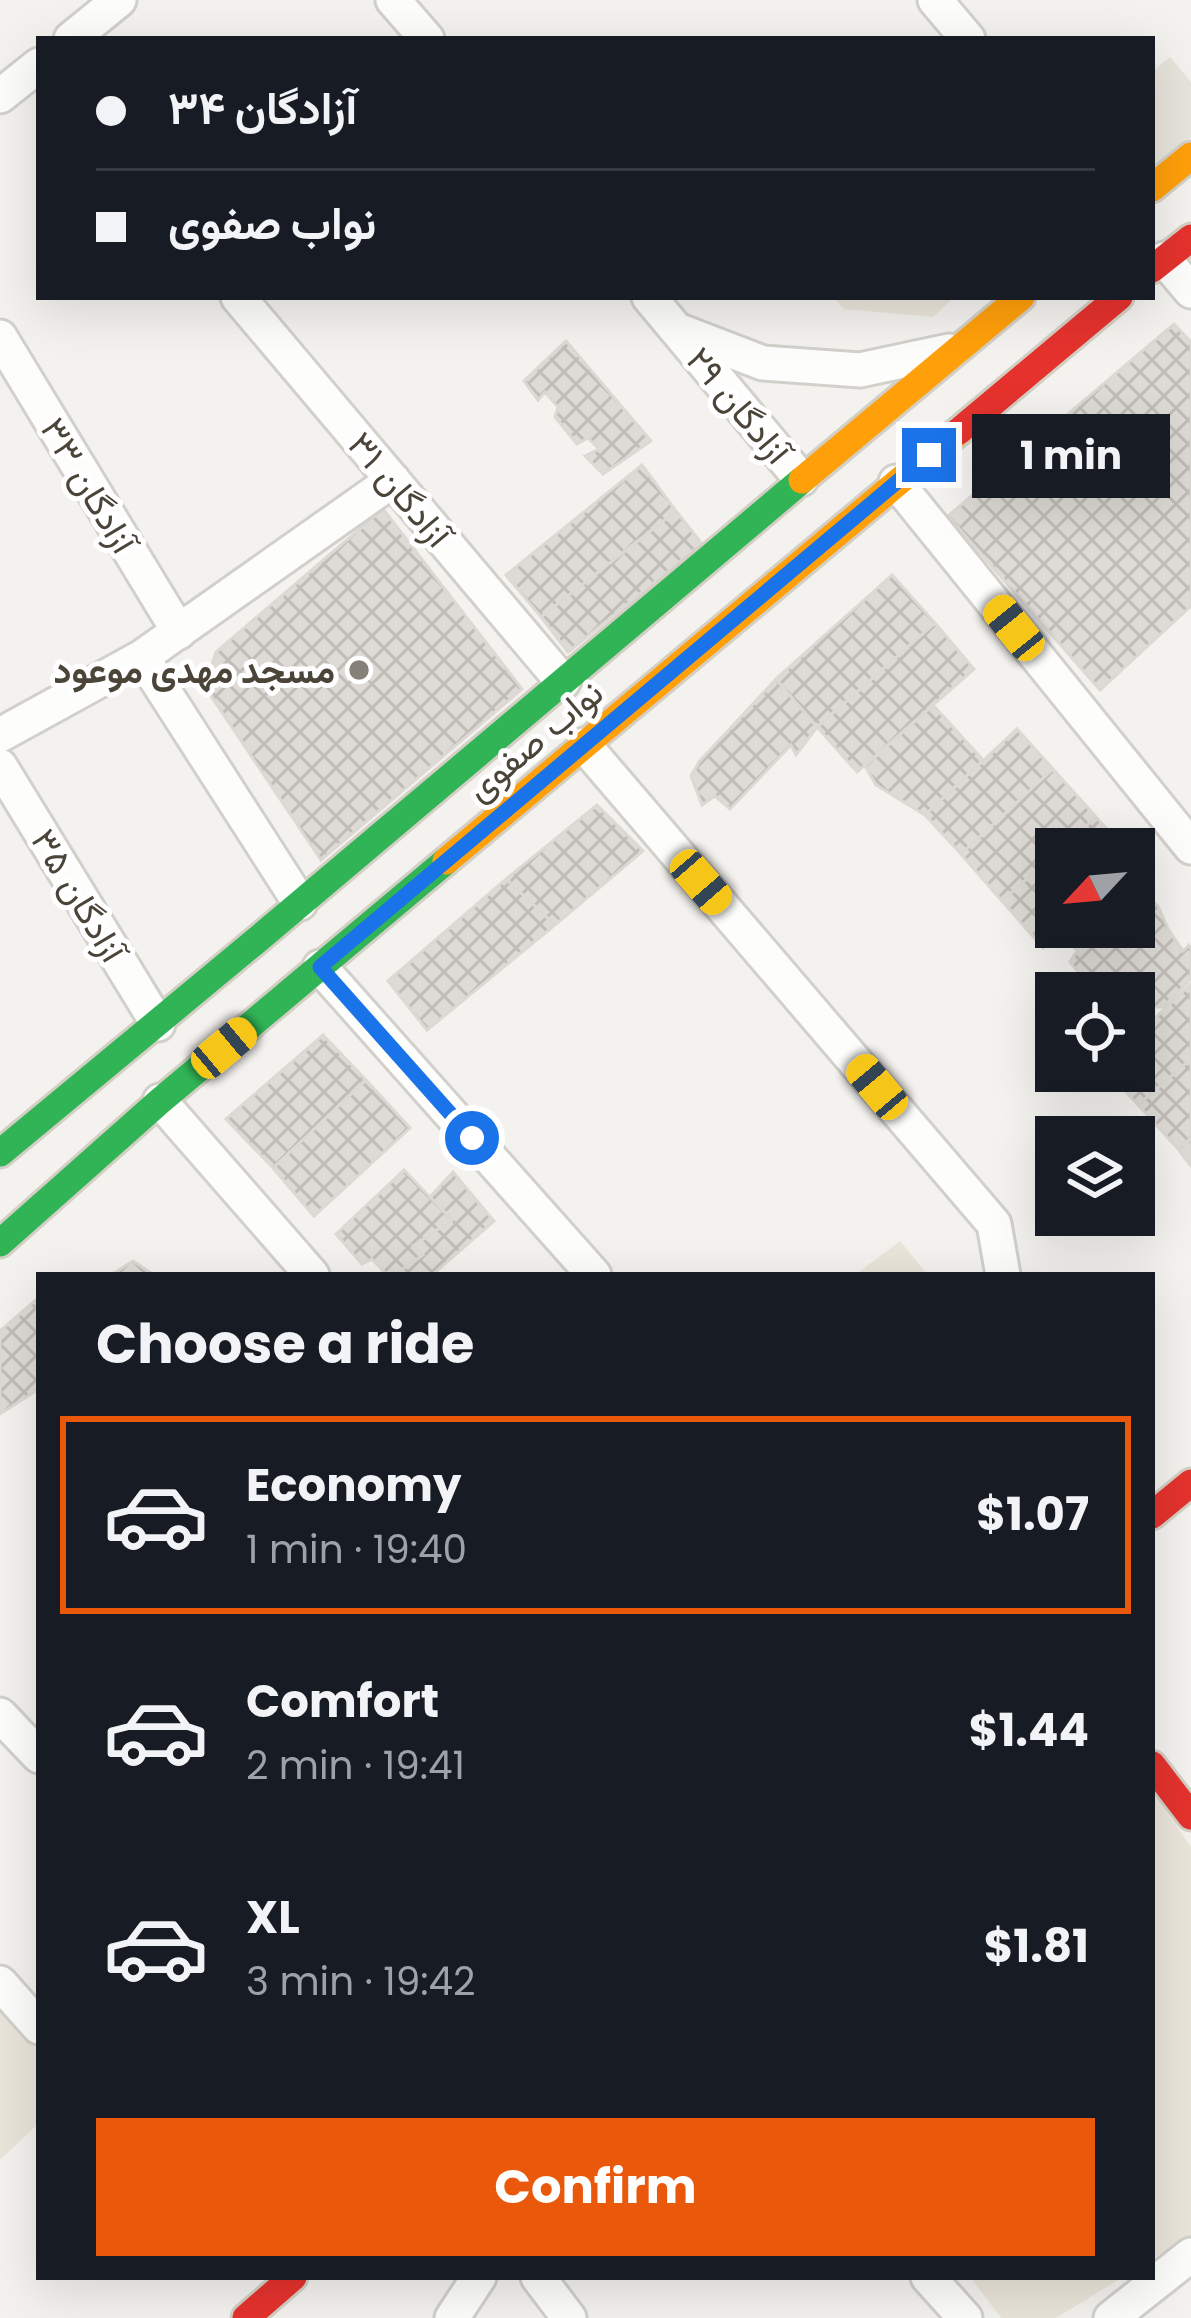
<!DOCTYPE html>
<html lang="en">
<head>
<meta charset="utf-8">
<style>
  :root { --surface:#171b24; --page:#20242c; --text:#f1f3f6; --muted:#9ea1a6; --line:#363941; --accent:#ea580c }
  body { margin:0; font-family:Poppins,Vazirmatn,sans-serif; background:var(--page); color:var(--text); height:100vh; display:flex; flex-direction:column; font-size:45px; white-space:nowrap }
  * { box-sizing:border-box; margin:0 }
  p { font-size:39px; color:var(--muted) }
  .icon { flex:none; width:66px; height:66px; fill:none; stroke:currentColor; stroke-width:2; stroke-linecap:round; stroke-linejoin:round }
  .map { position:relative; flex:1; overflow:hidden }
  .details { position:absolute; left:36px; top:1272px; width:1119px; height:1008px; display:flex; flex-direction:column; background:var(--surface); border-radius:0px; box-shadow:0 12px 48px #0002 }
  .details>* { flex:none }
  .hud { position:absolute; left:36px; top:36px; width:1119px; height:264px; border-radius:0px; box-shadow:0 12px 48px #0002; display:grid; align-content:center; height:264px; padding:0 60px; background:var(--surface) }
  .needle { width:78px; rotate:244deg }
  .buttons { position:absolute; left:1035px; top:828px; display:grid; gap:24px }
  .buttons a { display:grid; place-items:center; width:120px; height:120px; border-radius:0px; background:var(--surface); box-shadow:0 12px 48px #0002; font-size:60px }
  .end { position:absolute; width:54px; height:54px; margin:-27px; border:15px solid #1a73e8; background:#fff; box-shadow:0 0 0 6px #fff }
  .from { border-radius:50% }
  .bubble { position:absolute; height:84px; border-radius:0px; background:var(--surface); box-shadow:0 12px 48px #0002; font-size:39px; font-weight:700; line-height:84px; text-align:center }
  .car { position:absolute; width:36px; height:72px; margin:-36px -18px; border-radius:15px; box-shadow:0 0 9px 3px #0007; background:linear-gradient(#f5c518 24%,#345 0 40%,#f5c518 0 76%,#345 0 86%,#f5c518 0) }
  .hud b { display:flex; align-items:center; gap:42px; height:114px; font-size:45px }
  .hud b+b { border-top:3px solid var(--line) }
  .hud i { width:30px; height:30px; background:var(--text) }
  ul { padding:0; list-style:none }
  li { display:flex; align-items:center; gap:36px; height:198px; margin:0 24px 18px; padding:0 36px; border:6px solid transparent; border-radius:0px }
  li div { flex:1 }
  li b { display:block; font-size:45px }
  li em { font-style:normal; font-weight:700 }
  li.current { border-color:var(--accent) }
  li>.icon { width:108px; height:108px; stroke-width:1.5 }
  h2 { padding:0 60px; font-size:54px; line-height:144px }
  .button { display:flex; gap:24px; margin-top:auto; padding:24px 60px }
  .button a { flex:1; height:138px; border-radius:0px; background:var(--accent); color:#fff; font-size:48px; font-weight:700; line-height:138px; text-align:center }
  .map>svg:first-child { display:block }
  .residential { fill:#e7e4dc }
  .education { fill:#eae5da }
  .building { fill:url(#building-cross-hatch); stroke:#dcd9d4; stroke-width:3 }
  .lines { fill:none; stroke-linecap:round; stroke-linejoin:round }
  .street-casing { stroke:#d2d0cb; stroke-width:39 }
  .fast-casing { stroke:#d3cfc5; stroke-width:33 }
  .slow-casing { stroke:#d3cfc5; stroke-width:33 }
  .jam-casing { stroke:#d3cfc5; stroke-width:33 }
  .street { stroke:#fdfdfc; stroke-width:33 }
  .fast { stroke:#30b455; stroke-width:27 }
  .slow { stroke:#ff9f0a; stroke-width:27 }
  .jam { stroke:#e5322d; stroke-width:27 }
  .route { stroke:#1a73e8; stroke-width:15 }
  .poi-dot { fill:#868178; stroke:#fff; stroke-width:4.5 }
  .labels { text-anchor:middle; stroke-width:10; stroke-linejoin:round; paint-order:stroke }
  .street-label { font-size:36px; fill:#4b4439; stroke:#fff }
  .poi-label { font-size:36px; font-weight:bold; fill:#4b4439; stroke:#fff; text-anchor:end }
</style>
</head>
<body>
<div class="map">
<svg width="1191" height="2318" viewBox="0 0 1191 2318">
  <defs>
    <pattern id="building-cross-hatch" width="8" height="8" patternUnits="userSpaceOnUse" patternTransform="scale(3)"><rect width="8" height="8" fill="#dedbd6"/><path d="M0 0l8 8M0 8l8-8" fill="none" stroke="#c0bdb8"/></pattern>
  </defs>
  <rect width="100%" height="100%" fill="#f4f2ee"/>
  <path class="residential" d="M 1170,57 L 1191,82 L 1191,137 L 1152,169 L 1152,72 Z"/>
  <path class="education" d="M 833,297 L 954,297 L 933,317 L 844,309 Z
    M 900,1241 L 928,1275 L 855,1275 Z
    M 1152,1791 L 1191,1847 L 1191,2236 L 1152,2259 Z
    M 0,2002 L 39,2045 L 39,2123 L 0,2160 Z
    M 970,2277 L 1123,2277 L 1056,2318 L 1001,2318 Z"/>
  <path class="building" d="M 1174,324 L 1191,342 L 1191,606 L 1100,690 L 948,516 Z
    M 566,341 L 651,441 L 603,474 L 585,456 L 599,449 L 588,438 L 577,444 L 555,417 L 558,407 L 545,392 L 538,400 L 524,381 Z
    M 642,465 L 676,511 L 541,617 L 506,575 Z
    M 383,509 L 522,689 L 321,860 L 205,687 L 216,652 Z
    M 676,511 L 702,544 L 568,652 L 541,617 Z
    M 892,575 L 935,623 L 817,727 L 776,679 Z
    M 935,623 L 974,669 L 857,772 L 817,727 Z
    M 776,679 L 817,727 L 796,755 L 791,745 L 730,809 L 715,796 L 702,805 L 691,776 L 699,762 Z
    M 933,705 L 983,760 L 925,815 L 876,785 L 865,766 Z
    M 1017,729 L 1053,769 L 961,854 L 925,815 Z
    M 1053,769 L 1096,817 L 1060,849 L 1056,849 L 1056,853 L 1002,901 L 961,854 Z
    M 597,805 L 643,851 L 555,925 L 506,879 Z
    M 1096,817 L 1125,849 L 1060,849 Z
    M 1056,853 L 1056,927 L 1066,927 L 1043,948 L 1002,901 Z
    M 506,879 L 555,925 L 427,1030 L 388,981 Z
    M 1134,883 L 1158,906 L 1168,929 L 1183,951 L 1189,945 L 1191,948 L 1191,979 L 1163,1007 L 1151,1007 L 1134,1023 L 1134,993 L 1107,993 L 1101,984 L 1092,989 L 1070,962 L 1077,951 L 1066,936 L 1076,927 L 1134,927 Z
    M 1191,984 L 1191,1059 L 1138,1105 L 1107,1071 L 1134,1071 L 1134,1038 Z
    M 323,1035 L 366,1080 L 273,1168 L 226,1119 Z
    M 1191,1059 L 1191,1138 L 1178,1149 L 1138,1105 Z
    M 366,1080 L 410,1128 L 314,1216 L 273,1168 Z
    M 1191,1138 L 1191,1166 L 1178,1149 Z
    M 404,1170 L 452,1220 L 413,1246 L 423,1255 L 394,1275 L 387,1275 L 372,1259 L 362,1264 L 336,1234 Z
    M 453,1172 L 494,1221 L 432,1275 L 394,1275 L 423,1255 L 413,1246 L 452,1220 L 430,1197 Z
    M 133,1261 L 154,1275 L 111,1275 Z
    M 37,1299 L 39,1389 L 0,1414 L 0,1331 Z"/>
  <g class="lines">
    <defs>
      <path id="street" d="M 393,0 L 427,39
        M 935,0 L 968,39
        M 71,39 L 119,0
        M 0,96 L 39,65
        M 1164,259 L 1191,291
        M 238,297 L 563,682
        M 649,297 L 801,479
        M 677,330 L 763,363 L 860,370 L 949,351
        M 0,337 L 179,632
        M 896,482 L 1191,847
        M 142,657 L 300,903
        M 0,735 L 142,657 L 393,480
        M 584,745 L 994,1224 L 1003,1275
        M 0,766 L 158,1024
        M 320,967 L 594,1275
        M 160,1101 L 312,1275
        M 0,1715 L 39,1756
        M 0,1983 L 39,2027
        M 538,2277 L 569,2318
        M 928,2277 L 965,2318
        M 452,2318 L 479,2277
        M 1111,2318 L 1191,2255"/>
      <path id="fast" d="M 0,1153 L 257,940 L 802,480
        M 0,1243 L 160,1101 L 446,861"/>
      <path id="slow" d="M 1152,188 L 1191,156
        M 802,480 L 1021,297
        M 446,861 L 959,431"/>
      <path id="jam" d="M 1152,269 L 1191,238
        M 959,431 L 1119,297
        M 1152,1515 L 1191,1483
        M 1152,1765 L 1191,1816
        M 246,2318 L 293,2277"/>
    </defs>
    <use href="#street" class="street-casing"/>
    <use href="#fast" class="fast-casing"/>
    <use href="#slow" class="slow-casing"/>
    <use href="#jam" class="jam-casing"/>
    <use href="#street" class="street"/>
    <use href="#fast" class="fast"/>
    <use href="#slow" class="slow"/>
    <use href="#jam" class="jam"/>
  </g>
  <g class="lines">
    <path class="route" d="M 472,1138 L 320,967 L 929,455"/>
  </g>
  <circle class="poi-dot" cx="359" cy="670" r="12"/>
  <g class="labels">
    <g class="street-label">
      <text transform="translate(739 405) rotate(50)" y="13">آزادگان ۲۹</text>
      <text transform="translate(89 485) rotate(59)" y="13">آزادگان ۳۳</text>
      <text transform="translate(400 489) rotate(50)" y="13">آزادگان ۳۱</text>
      <text transform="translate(534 740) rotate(-40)" y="13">نواب صفوی</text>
      <text transform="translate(79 895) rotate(59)" y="13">آزادگان ۳۵</text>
    </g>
    <g class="poi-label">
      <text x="335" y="683">مسجد مهدی موعود</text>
    </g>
  </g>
</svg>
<div class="buttons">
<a><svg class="needle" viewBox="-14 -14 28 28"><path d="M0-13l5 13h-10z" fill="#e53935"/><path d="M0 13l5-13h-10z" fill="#9ea1a6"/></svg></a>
<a><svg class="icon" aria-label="locate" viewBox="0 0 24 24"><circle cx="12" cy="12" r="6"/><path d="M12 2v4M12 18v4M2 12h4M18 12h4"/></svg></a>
<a><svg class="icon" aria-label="layers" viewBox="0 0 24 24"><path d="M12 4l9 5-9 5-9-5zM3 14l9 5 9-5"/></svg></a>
</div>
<i class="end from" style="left:472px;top:1138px"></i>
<i class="end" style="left:929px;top:455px"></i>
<div class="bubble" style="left:972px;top:414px;width:198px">1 min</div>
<i class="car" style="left:1014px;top:628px;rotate:321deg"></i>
<i class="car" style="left:701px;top:882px;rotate:139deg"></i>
<i class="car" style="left:224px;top:1048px;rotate:50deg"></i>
<i class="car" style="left:877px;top:1087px;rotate:320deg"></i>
<div class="hud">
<b><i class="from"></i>آزادگان ۳۴</b>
<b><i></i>نواب صفوی</b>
</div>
<section class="details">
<h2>Choose a ride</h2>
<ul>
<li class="current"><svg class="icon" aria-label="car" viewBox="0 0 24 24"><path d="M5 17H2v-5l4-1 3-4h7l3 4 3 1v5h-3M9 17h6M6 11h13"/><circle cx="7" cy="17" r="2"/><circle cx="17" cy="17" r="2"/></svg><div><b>Economy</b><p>1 min · 19:40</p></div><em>$1.07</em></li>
<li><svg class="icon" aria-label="car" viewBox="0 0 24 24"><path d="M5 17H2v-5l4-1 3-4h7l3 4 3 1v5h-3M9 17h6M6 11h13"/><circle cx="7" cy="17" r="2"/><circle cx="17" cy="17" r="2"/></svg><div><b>Comfort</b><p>2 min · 19:41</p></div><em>$1.44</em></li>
<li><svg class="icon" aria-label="car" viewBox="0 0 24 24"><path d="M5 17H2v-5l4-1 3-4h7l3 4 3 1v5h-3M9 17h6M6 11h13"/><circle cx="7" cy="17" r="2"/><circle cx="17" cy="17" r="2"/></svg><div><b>XL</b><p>3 min · 19:42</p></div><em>$1.81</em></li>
</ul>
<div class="button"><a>Confirm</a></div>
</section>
</div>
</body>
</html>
